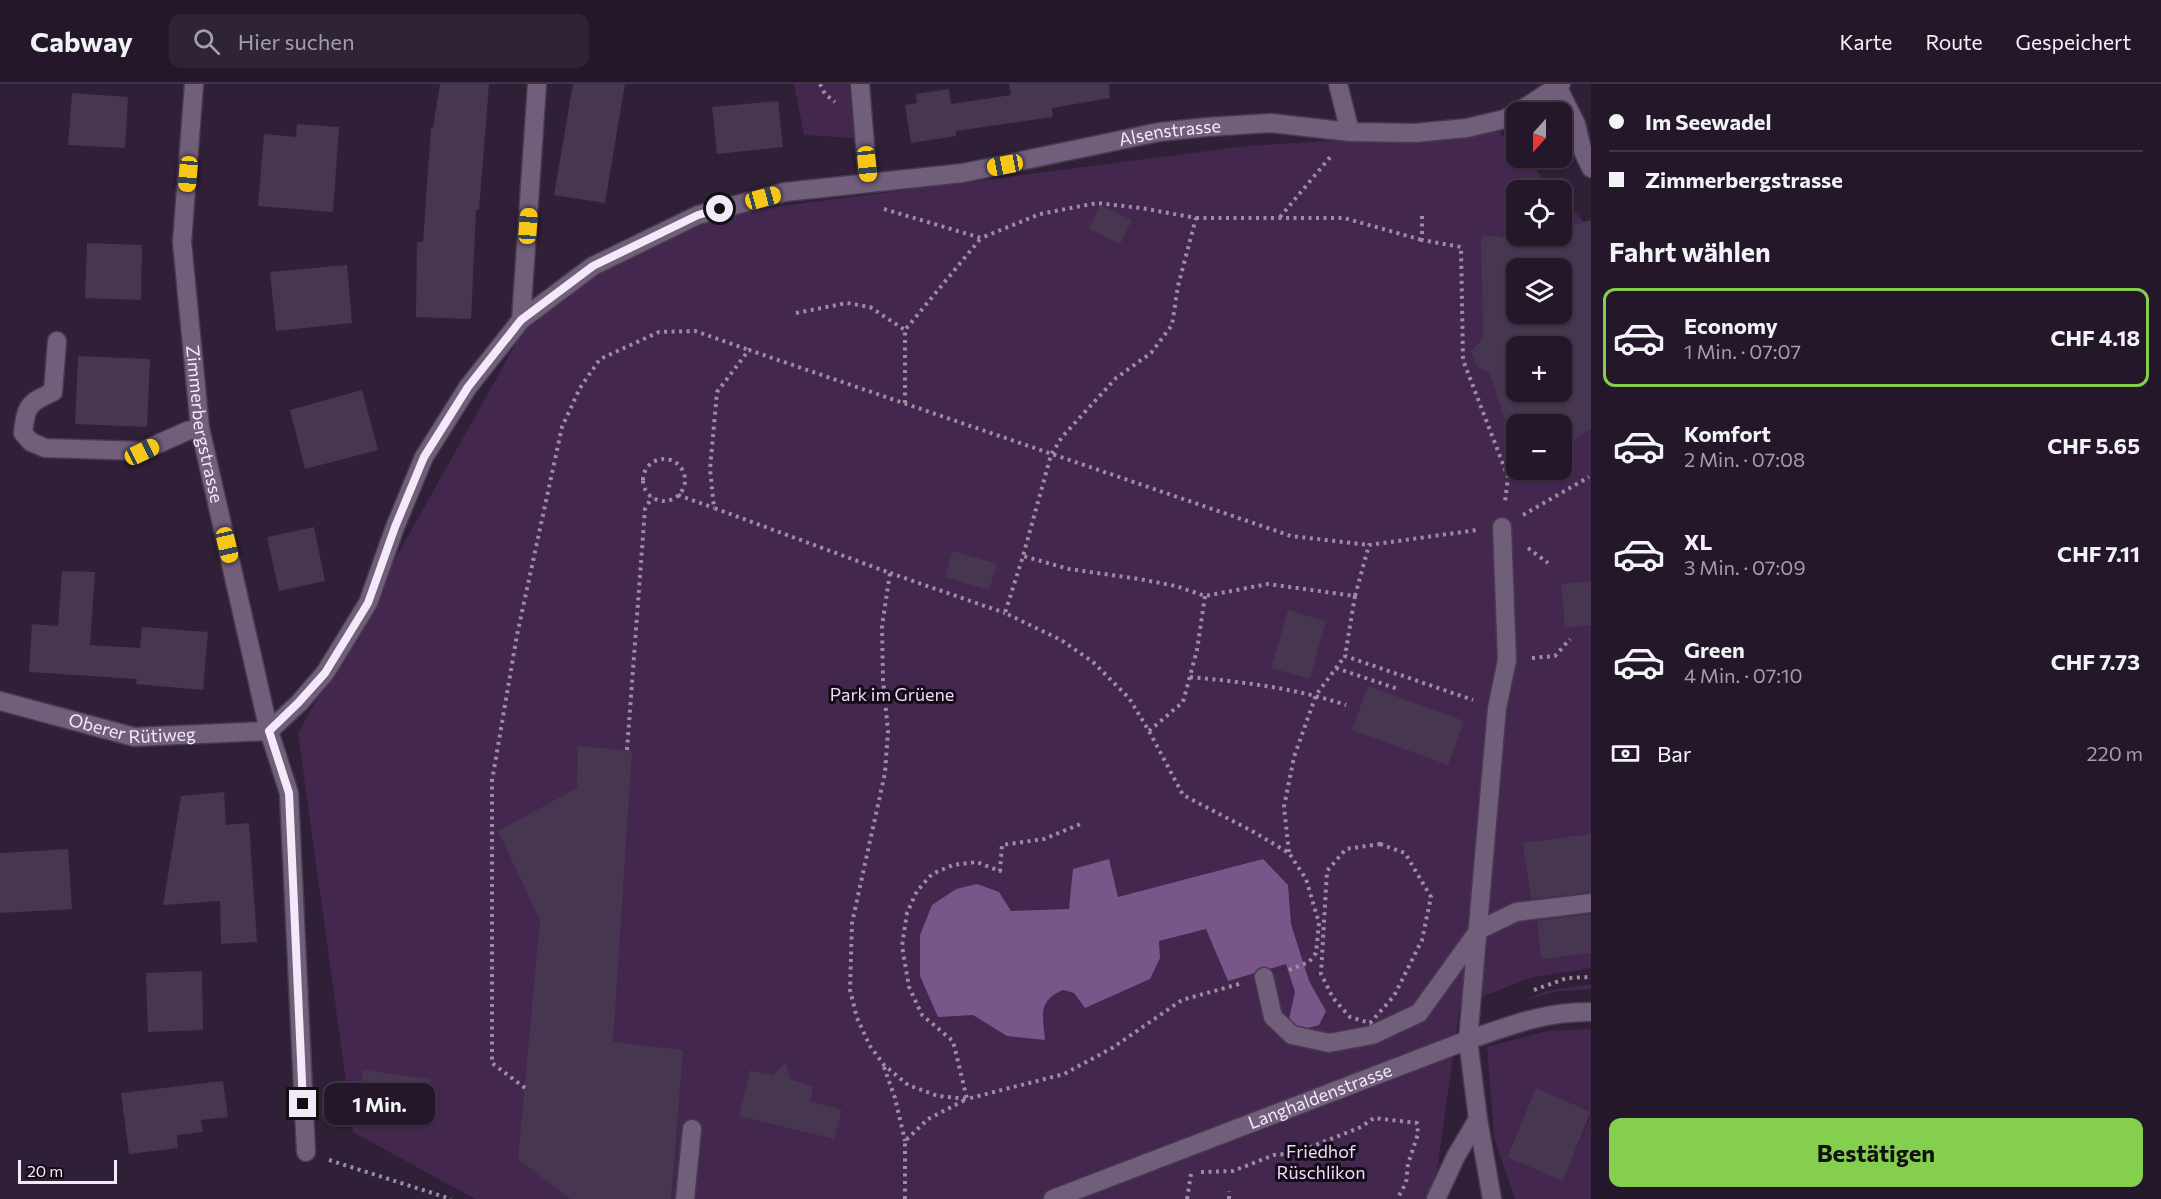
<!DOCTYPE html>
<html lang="de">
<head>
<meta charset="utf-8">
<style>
  :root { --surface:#231729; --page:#2f2435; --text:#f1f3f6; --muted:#a39fa8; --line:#403646; --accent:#84cf4d }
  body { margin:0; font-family:Commissioner,sans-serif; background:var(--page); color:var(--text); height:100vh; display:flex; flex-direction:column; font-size:22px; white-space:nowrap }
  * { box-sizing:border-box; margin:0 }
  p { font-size:20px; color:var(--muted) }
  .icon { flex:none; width:33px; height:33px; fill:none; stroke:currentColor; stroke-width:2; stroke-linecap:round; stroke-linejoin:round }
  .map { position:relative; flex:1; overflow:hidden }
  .side { display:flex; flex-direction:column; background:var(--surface); width:570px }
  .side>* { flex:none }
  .hud { display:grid; align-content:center; height:132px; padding:0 18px; background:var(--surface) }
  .needle { width:39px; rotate:201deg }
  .fabs { position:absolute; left:1506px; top:18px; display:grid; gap:12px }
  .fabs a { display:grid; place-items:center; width:66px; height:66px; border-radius:12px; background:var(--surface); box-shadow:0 2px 4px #0004,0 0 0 2px var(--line); font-size:30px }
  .scale { position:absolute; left:18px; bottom:15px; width:99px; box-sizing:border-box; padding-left:6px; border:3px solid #f4e9f9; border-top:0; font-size:16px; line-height:21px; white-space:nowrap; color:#f4e9f9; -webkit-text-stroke:4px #130c17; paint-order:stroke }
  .end { position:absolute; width:27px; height:27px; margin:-14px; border:8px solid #f4e9f9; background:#111; box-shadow:0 0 0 3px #111 }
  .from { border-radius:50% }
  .bubble { position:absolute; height:42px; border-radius:12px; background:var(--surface); box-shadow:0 2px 4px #0004,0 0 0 2px var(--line); font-size:20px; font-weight:700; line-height:42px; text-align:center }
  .car { position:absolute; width:18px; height:36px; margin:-18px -9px; border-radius:8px; box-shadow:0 0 4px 2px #0007; background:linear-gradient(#f5c518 24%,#345 0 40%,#f5c518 0 76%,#345 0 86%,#f5c518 0) }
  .hud b { display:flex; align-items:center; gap:21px; height:57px; font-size:22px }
  .hud b+b { border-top:2px solid var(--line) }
  .hud i { width:15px; height:15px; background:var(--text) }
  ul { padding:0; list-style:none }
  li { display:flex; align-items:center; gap:18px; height:99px; margin:0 12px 9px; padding:0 6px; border:3px solid transparent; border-radius:12px }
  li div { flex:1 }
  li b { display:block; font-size:22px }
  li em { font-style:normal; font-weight:700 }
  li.selected { border-color:var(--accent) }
  li>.icon { width:54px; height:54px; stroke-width:1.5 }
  h2 { padding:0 18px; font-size:27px; line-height:72px }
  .pay { display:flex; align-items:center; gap:15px; height:66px; padding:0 18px; font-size:22px }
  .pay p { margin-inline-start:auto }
  .cta { display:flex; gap:12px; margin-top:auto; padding:12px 18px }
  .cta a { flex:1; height:69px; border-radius:12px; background:var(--accent); color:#111; font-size:24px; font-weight:700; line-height:69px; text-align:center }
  header { display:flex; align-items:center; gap:36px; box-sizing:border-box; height:84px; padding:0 30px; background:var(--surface); border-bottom:2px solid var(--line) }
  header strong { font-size:28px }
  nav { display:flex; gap:33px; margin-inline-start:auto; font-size:21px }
  .search { width:420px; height:54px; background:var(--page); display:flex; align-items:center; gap:15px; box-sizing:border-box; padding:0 21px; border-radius:12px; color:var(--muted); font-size:22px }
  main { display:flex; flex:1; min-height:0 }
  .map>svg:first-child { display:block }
  .green { fill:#43274f; fill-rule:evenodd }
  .water { fill:#785689 }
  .building { fill:#47364f; fill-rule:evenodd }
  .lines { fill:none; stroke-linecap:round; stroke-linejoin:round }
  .minor-casing { stroke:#483a4e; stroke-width:21 }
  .path { stroke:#9b8ea1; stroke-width:4; stroke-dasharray:3 4.5; stroke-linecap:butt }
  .minor { stroke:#715e7a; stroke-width:18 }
  .route { stroke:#f4e9f9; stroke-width:8 }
  .labels { text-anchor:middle; stroke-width:6; stroke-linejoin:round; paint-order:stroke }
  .street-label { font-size:18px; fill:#f4e9f9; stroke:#130c17 }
  .park-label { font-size:18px; fill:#efdaf9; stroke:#130c17 }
</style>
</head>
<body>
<header>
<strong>Cabway</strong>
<div class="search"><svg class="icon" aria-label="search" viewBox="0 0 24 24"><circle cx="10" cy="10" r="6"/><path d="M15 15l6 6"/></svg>Hier suchen</div>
<nav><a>Karte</a><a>Route</a><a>Gespeichert</a></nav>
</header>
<main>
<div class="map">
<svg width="1591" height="1115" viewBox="0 0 1591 1115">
  <rect width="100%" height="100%" fill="#2f1f37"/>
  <path class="green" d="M 794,0 L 849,0 L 855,54 L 804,51 Z
    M 1499,47 L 1516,66 L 1516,74 L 1524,74 L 1555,106 L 1516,106 L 1516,152 L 1562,152 L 1562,113 L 1584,138 L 1591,169 L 1591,884 L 1530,894 L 1460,922 L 1433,1115 L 475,1115 L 353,1048 L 298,649 L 543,211 L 696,133 L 1246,62 ZM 1516,184 L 1562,184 L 1562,230 L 1516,230 ZM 1516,262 L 1562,262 L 1562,308 L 1516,308 ZM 1516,340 L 1562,340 L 1562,386 L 1516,386 Z
    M 1591,900 L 1591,905 L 1559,907 L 1525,916 L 1546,907 Z
    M 1591,945 L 1591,1028 L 1536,1005 L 1507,1072 L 1563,1096 L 1591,1031 L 1591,1115 L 1515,1115 L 1494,1054 L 1487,963 L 1547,947 Z"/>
  <path class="water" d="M 1109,775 L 1118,813 L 1263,775 L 1288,801 L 1291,840 L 1309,897 L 1326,927 L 1319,941 L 1300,946 L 1289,935 L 1295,908 L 1286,880 L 1228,897 L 1206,845 L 1159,857 L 1160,874 L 1150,895 L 1085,924 L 1074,909 L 1063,906 C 1037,917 1043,932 1045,956 L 1007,952 L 973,931 L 938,933 L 920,892 L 920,851 L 932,821 L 956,805 L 977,800 L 999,808 L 1011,827 L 1069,825 L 1073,785 Z"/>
  <path class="building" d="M 440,0 L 489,0 L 479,126 L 476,126 L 471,235 L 416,233 L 417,158 L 423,158 L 431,44 L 433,44 Z
    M 573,0 L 625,0 L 605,119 L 554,111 Z
    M 1009,0 L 1109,0 L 1110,14 L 1052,24 L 1053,33 L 956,47 L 956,52 L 911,59 L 905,21 L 917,19 L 916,10 L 949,5 L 951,20 L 1011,11 Z
    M 72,9 L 128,13 L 125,64 L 68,61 Z
    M 778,17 L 783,63 L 717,70 L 712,23 Z
    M 297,40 L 339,43 L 333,128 L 258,122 L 264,50 L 296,53 Z
    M 1100,121 L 1132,136 L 1120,160 L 1089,145 Z
    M 1591,136 L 1591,345 L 1562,363 L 1562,340 L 1516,340 L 1516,361 L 1503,330 L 1490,289 L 1476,282 L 1471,267 L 1483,254 L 1481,151 L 1544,157 L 1542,152 L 1562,152 L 1562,144 ZM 1516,184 L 1562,184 L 1562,230 L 1516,230 ZM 1516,262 L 1562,262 L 1562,308 L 1516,308 Z
    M 87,159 L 142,161 L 141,216 L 85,214 Z
    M 347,181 L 352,239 L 276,247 L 270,188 Z
    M 78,272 L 150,275 L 147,343 L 75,340 Z
    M 362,306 L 378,366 L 305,385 L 290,326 Z
    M 314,443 L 325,497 L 279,507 L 267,453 Z
    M 952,467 L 997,480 L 989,506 L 945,493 Z
    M 62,487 L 95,488 L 90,561 L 140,564 L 142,543 L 208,548 L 203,606 L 136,600 L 137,595 L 29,588 L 32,540 L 58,542 Z
    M 1591,497 L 1591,541 L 1565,544 L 1561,500 Z
    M 1288,526 L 1326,537 L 1310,595 L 1271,584 Z
    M 1368,602 L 1464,637 L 1448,681 L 1352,646 Z
    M 578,662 L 632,667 L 613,958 L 683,966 L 671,1115 L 570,1115 L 518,1075 L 540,836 L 498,747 L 577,704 Z
    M 224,708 L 226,741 L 249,739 L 257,858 L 221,860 L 220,817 L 163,821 L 181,712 Z
    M 1591,750 L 1591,808 L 1531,815 L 1523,759 Z
    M 68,765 L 72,825 L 0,829 L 0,769 Z
    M 1591,830 L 1591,869 L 1541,875 L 1537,837 Z
    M 202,887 L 203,946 L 148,948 L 146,889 Z
    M 785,978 L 791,996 L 813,1002 L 810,1017 L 842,1026 L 834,1055 L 739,1032 L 750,986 L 773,992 Z
    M 363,986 L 430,995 L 425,1034 L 358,1026 Z
    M 223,997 L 228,1033 L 201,1036 L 203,1048 L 177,1051 L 178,1064 L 129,1070 L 121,1009 Z
    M 1536,1004 L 1591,1028 L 1563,1097 L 1507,1073 Z"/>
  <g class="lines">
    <defs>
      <g id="minor">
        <path id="s1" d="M 194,0 L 182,158 L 200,344 L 269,647 L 289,709 L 306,1068"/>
        <path d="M 860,0 L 868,98"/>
        <path d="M 1338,0 L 1350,48"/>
        <path d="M 1557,2 L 1576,40 L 1582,65 L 1591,84"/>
        <path d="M 521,236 L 537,0"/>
        <path d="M 57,257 L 53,308 C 28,319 26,322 23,349 L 31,358 L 45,364 L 142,367 L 187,347 L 200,344"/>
        <path id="s2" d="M 0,617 L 134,653 L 269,647"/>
        <path id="s3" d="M 269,647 L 299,619 L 325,589 L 368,519 L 395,443 L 424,373 L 468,303 L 521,236 L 593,182 L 698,131 L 785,108 L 963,89 L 1159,48 L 1207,43 L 1271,39 L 1350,48 L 1415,49 L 1467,44 L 1505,35 L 1529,21 L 1561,0"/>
        <path d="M 1264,893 L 1273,933 L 1292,951 L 1329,959 L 1372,951 L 1419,929 L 1479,846 L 1516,828 L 1591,819"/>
        <path d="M 685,1115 L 692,1045"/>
        <path id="s4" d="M 1053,1115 L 1468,956 C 1509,942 1546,927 1591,928"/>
        <path d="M 1436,1115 L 1456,1072 L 1478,1035"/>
        <path d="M 1492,1115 L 1478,1035 L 1468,956 L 1497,624 L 1507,576 L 1502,443"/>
      </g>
    </defs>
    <use href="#minor" class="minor-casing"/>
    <path class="path" d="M 820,0 L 825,10 L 835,18
      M 884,125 L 981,154 L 1040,130 L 1097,119 L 1141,124 L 1196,134 L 1178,202 L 1172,241 L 1151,269 L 1116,294 L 1062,353 L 1051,371 L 1023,472
      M 1422,132 L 1422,156 L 1461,163 L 1463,276 L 1508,393 L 1505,418
      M 1280,133 L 1331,72
      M 1196,134 L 1344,134 L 1422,156
      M 796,229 L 847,219 L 870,223 L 905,246
      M 905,319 L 905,246 L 981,154
      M643 396a21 21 0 1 1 42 0a21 21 0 1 1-42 0Z
      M 678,411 L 714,424
      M 1523,431 L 1589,393
      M 1528,464 L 1548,479
      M 890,489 L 1005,529
      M 1355,512 L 1345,572 L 1473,616
      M 1532,574 L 1555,572 L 1570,555
      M 1336,584 L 1398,605
      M 1190,593 C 1243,598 1295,604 1346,621
      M 1149,647 L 1183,618 L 1197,566 L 1205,512
      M 627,666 L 645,425 L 652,413
      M 1380,760 L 1405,769 L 1431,813 L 1422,856 L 1394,912 L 1370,939 L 1350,933 L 1333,914 L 1321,890 L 1327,787 L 1346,765 Z
      M 1289,768 L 1284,723 L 1294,673 L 1316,611 L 1345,572
      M 1289,886 L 1309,878 L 1316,869 L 1319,839 L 1306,795 L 1289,769 L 1252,747 L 1183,711 L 1149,647 L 1129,614 L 1093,578 L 1061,556 L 1005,529 L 1023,472 L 1069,485 L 1139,495 L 1176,502 L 1205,512 L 1268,500 L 1355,512 L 1369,461 L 1477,446
      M 1239,900 L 1182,916 L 1112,964 L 1064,990 L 967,1015 L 938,1012 L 908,1001 L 884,981 L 870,962 L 857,934 L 850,906 L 852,839 L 885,689 L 888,647 L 883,596 L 882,542 L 890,489 L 714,424 L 710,385 L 717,308 L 749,266 L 1291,452 L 1369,461
      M 1534,906 L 1567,894 L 1591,893
      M 884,983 L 895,1014 L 905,1057
      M 525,1004 L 492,979 L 492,697 L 517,551 L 562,343 L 580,304 L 600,275 L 659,248 L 695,247 L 749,266
      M 329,1076 L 451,1115
      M 1201,1088 L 1233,1087 L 1274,1071 L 1295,1069 L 1361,1043 L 1374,1034 L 1417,1039 L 1418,1050 L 1408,1080 L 1406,1099 L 1397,1115
      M 905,1115 L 905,1057 L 928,1035 L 967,1015 L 953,957 L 922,931 L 909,903 L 902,862 L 907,829 L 917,807 L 932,790 L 953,781 L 977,778 L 1000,787 L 1002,761 L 1044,755 L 1083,739
      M 1187,1115 L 1191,1090
      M 1229,1115 L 1229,1107"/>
    <use href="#minor" class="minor"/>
  </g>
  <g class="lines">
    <path class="route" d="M 303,1020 L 289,709 L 269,647 L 298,619 L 325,589 L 368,519 L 395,443 L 424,373 L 468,303 L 521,236 L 593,182 L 698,131 L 720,125"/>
  </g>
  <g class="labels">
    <g class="street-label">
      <text dy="6" stroke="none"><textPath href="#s3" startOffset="1174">Alsenstrasse</textPath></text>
      <text dy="6" stroke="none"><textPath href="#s1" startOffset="342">Zimmerbergstrasse</textPath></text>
      <text dy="6" stroke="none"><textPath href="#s2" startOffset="136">Oberer Rütiweg</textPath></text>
      <text dy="6" stroke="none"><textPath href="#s4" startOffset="286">Langhaldenstrasse</textPath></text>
    </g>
    <g class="park-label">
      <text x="892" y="617">Park im Grüene</text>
      <text x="1321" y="1074">Friedhof<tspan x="1321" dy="21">Rüschlikon</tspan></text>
    </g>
  </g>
</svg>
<div class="fabs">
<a><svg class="needle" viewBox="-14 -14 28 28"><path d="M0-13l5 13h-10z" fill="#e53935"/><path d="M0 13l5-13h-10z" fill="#a39fa8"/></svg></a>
<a><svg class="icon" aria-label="locate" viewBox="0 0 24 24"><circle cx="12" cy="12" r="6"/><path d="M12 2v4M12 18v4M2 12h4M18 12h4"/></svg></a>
<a><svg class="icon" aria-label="layers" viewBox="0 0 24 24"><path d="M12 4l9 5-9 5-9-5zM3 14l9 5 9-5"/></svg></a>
<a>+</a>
<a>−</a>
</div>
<div class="scale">20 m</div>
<i class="end from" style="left:720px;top:125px"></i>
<i class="end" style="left:303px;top:1020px"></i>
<div class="bubble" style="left:324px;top:999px;width:111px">1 Min.</div>
<i class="car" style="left:867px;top:80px;rotate:174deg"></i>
<i class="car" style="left:1005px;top:81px;rotate:259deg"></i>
<i class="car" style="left:188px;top:90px;rotate:185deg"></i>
<i class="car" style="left:763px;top:114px;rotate:75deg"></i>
<i class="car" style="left:528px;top:142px;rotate:4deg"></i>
<i class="car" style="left:142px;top:368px;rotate:64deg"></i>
<i class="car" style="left:227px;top:461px;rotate:167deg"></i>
</div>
<section class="side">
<div class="hud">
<b><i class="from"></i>Im Seewadel</b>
<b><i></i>Zimmerbergstrasse</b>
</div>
<h2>Fahrt wählen</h2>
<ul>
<li class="selected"><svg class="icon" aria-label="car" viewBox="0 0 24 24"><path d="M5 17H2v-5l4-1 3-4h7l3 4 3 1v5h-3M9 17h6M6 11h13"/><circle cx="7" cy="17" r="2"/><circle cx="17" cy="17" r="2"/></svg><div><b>Economy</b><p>1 Min. · 07:07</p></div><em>CHF 4.18</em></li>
<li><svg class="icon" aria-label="car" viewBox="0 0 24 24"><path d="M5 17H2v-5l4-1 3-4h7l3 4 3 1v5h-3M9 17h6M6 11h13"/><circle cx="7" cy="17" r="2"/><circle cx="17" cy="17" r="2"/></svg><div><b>Komfort</b><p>2 Min. · 07:08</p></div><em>CHF 5.65</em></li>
<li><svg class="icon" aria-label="car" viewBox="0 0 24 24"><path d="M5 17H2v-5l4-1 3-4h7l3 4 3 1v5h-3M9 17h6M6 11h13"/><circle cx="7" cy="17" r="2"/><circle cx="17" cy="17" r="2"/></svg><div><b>XL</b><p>3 Min. · 07:09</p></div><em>CHF 7.11</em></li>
<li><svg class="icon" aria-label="car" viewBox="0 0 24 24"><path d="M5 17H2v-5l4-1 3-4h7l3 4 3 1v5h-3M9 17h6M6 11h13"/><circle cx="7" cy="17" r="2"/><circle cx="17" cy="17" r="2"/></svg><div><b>Green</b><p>4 Min. · 07:10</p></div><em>CHF 7.73</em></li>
</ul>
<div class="pay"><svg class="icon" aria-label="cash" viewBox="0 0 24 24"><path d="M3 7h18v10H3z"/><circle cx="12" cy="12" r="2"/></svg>Bar<p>220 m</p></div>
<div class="cta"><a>Bestätigen</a></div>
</section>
</main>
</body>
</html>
